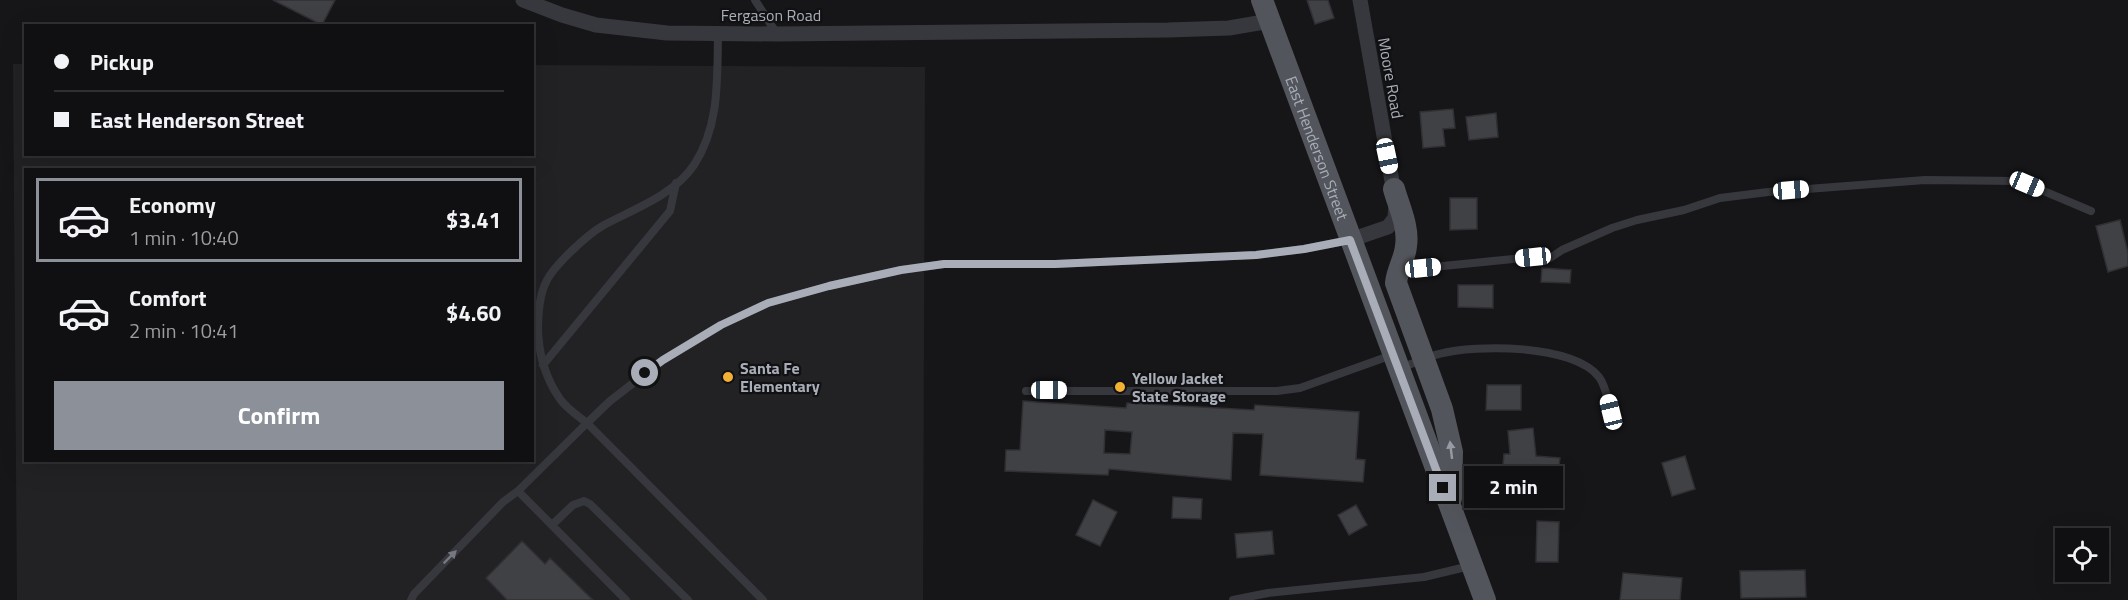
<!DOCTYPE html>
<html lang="en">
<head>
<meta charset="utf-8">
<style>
  :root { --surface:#101012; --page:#1e1e20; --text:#f1f3f6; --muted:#9c9d9f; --line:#303032; --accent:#8c9099 }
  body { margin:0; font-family:"Titillium Web",sans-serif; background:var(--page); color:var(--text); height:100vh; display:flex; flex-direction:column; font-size:22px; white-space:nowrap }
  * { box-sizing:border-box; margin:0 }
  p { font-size:20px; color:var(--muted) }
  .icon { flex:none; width:33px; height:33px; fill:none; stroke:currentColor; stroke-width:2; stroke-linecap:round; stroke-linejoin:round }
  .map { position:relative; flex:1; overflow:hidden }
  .details { position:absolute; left:24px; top:168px; width:510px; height:294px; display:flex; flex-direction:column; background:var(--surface); border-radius:0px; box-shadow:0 6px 24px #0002,0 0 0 2px var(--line) }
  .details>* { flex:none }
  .hud { position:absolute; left:24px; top:24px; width:510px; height:132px; border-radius:0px; box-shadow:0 6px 24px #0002,0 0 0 2px var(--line); display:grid; align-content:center; height:132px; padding:0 30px; background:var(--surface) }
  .tools { position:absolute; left:2055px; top:528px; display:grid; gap:12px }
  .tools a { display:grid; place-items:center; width:54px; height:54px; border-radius:0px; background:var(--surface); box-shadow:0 6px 24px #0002,0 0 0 2px var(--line); font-size:30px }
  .end { position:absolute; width:27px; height:27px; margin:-14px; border:8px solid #a8adb8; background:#111; box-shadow:0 0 0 3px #111 }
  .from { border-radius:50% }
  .bubble { position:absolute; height:42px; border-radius:0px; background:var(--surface); box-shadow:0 6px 24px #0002,0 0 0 2px var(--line); font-size:20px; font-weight:700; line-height:42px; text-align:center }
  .car { position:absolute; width:18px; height:36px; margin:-18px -9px; border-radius:8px; box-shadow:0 0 4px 2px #0007; background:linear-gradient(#fff 24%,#345 0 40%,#fff 0 76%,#345 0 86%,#fff 0) }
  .hud b { display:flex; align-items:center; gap:21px; height:57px; font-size:22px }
  .hud b+b { border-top:2px solid var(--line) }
  .hud i { width:15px; height:15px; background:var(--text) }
  ul { padding:10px 0 0; list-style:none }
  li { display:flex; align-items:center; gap:18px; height:84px; margin:0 12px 9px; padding:0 18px; border:3px solid transparent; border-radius:0px }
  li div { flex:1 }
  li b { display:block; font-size:22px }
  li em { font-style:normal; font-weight:700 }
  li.current { border-color:var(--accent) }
  li>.icon { width:54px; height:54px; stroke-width:1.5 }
  .primary-button { display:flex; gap:12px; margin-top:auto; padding:12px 30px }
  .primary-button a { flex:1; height:69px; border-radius:0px; background:var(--accent); color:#fff; font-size:24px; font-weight:700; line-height:69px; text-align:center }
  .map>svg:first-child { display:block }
  .built { fill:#222225; fill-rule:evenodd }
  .building { fill:#404145; stroke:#303034; stroke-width:1.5; fill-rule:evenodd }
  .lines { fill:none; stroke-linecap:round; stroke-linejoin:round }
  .lane { stroke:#37383d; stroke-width:8 }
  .street { stroke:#37383d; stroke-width:15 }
  .primary { stroke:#53555c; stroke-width:22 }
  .oneway { fill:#979ba6 }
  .oneway2 { fill:#757881 }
  .route { stroke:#a8adb8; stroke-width:8 }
  .poi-dot { fill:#f2b134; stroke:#111113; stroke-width:2 }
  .labels { text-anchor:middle; stroke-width:4.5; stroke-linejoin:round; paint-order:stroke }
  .street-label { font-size:16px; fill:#a8adb8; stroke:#111113 }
  .poi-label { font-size:16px; font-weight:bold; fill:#a8adb8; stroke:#111113; text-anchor:start }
</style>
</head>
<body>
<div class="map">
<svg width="2128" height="600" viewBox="0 0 2128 600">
  <rect width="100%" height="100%" fill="#161618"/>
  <path class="built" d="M 13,64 L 25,64 L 26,154 L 532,154 L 533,65 L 925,67 L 923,600 L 17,600 ZM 26,170 L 532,170 L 532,460 L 26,460 Z"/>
  <path class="building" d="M 273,0 L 335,0 L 322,25 Z
    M 1307,0 L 1328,0 L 1334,18 L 1315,24 Z
    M 1453,109 L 1455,128 L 1443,129 L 1445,146 L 1423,148 L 1420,112 Z
    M 1496,113 L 1498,137 L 1469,140 L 1466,117 Z
    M 1450,198 L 1477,198 L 1477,229 L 1450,230 Z
    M 2120,220 L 2128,253 L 2128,266 L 2108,272 L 2096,226 Z
    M 1542,268 L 1571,270 L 1570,283 L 1541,282 Z
    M 1458,285 L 1493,285 L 1493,308 L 1458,307 Z
    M 1487,385 L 1521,385 L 1521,410 L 1486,410 Z
    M 1023,401 L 1126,408 L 1127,403 L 1254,410 L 1255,405 L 1359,412 L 1356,459 L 1365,460 L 1363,482 L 1260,475 L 1263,434 L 1233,433 L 1231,480 L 1109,469 L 1108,475 L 1005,471 L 1006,450 L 1020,450 ZM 1105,430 L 1132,432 L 1130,454 L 1104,453 Z
    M 1533,428 L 1536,456 L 1560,458 L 1557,480 L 1502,475 L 1504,454 L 1510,454 L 1508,431 Z
    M 1685,456 L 1695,489 L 1672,496 L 1662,463 Z
    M 1173,497 L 1202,499 L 1201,519 L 1172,518 Z
    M 1093,500 L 1117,512 L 1100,546 L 1076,535 Z
    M 1356,505 L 1367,525 L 1349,535 L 1338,515 Z
    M 1537,521 L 1559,522 L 1558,562 L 1536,562 Z
    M 1272,531 L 1274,554 L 1237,558 L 1235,534 Z
    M 522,541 L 545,564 L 550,558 L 593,600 L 507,600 L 486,578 Z
    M 1805,570 L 1806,597 L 1741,598 L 1740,571 Z
    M 1623,573 L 1682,578 L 1680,600 L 1620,600 Z"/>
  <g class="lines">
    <path class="lane" d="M 755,0 L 777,34
      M 718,33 C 717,79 720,125 694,165 C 674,195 634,209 604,225 C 588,234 554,265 546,282 C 539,296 538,315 538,331 C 539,355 546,379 560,399 C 566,408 578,416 587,423 L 610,401 L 663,360 L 721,325 L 768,303 L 829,286 L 901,270 L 944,264 L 1055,264 L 1256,255 L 1304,249 L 1349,240
      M 1402,266 L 1409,269 L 1423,268 L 1533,257 L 1550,258 L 1562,250 L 1612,228 L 1637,220 L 1684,210 L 1720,198 L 1768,192 L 1925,180 L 2016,181 L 2027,184 L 2091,211
      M 543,365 L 670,211 L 676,183
      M 1400,368 C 1413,364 1426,357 1439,354 C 1476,344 1573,344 1599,377 C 1606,386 1608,401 1611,412
      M 1026,391 L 1277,391 L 1300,388 L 1392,355
      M 518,491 L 626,600
      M 552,525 L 573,505 L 584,501 L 590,504 L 688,600
      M 411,600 L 414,594 L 503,502 L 518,491 L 587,423 L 763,600
      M 1233,600 L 1268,593 L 1424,577 L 1470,566"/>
    <path class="street" d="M 523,0 L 562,15 L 596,25 L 667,33 L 777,34 L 1168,30 L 1229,28 L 1270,21
      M 1350,240 L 1388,227 L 1395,218 L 1396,204 L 1360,0"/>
    <g class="primary">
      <path id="s1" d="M 1262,0 L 1485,600"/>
      <path d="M 1394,189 C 1399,207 1409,227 1406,246 C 1405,259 1397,270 1396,283 L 1442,409 L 1452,452 L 1451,498"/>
    </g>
  </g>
  <defs><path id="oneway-solid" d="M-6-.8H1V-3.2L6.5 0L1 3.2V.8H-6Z" transform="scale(1.5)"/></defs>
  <use class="oneway" href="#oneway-solid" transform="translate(1451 450) rotate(-97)"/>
  <use class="oneway2" href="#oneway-solid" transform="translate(450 557) rotate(-45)"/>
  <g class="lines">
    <path class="route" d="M 645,373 L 663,360 L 721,325 L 768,303 L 829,286 L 901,270 L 944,264 L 1055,264 L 1256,255 L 1304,249 L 1350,240 L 1443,488"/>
  </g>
  <g class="poi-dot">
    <circle cx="728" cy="377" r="6"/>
    <circle cx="1120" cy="387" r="6"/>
  </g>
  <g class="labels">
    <g class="street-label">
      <text x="771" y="21">Fergason Road</text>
      <text transform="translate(1391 78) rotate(80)" y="6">Moore Road</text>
      <text dy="6" stroke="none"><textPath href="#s1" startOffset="158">East Henderson Street</textPath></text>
    </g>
    <g class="poi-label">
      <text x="740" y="374">Santa Fe<tspan x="740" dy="18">Elementary</tspan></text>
      <text x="1132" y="384">Yellow Jacket<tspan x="1132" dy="18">State Storage</tspan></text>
    </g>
  </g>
</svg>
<div class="tools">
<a><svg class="icon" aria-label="locate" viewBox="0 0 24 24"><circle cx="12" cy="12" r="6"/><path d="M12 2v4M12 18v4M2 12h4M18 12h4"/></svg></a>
</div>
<i class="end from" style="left:645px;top:373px"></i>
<i class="end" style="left:1443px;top:488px"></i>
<div class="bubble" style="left:1464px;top:466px;width:99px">2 min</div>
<i class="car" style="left:1387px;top:156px;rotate:168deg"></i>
<i class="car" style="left:2027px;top:184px;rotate:113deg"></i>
<i class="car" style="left:1791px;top:190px;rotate:85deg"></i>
<i class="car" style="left:1533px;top:257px;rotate:264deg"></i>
<i class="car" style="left:1423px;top:268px;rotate:84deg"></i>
<i class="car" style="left:1049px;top:390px;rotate:90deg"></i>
<i class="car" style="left:1611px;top:412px;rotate:346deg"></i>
<div class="hud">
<b><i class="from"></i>Pickup</b>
<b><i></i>East Henderson Street</b>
</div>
<section class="details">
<ul>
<li class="current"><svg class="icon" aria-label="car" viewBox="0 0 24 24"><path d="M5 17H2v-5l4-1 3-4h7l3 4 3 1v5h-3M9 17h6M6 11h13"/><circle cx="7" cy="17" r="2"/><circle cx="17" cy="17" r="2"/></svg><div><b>Economy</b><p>1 min · 10:40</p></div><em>$3.41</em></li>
<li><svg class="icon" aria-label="car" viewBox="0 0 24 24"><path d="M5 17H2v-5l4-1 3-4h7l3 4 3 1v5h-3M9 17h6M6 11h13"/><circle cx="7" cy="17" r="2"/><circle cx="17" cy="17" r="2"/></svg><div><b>Comfort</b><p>2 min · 10:41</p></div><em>$4.60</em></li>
</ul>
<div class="primary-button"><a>Confirm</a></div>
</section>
</div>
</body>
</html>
